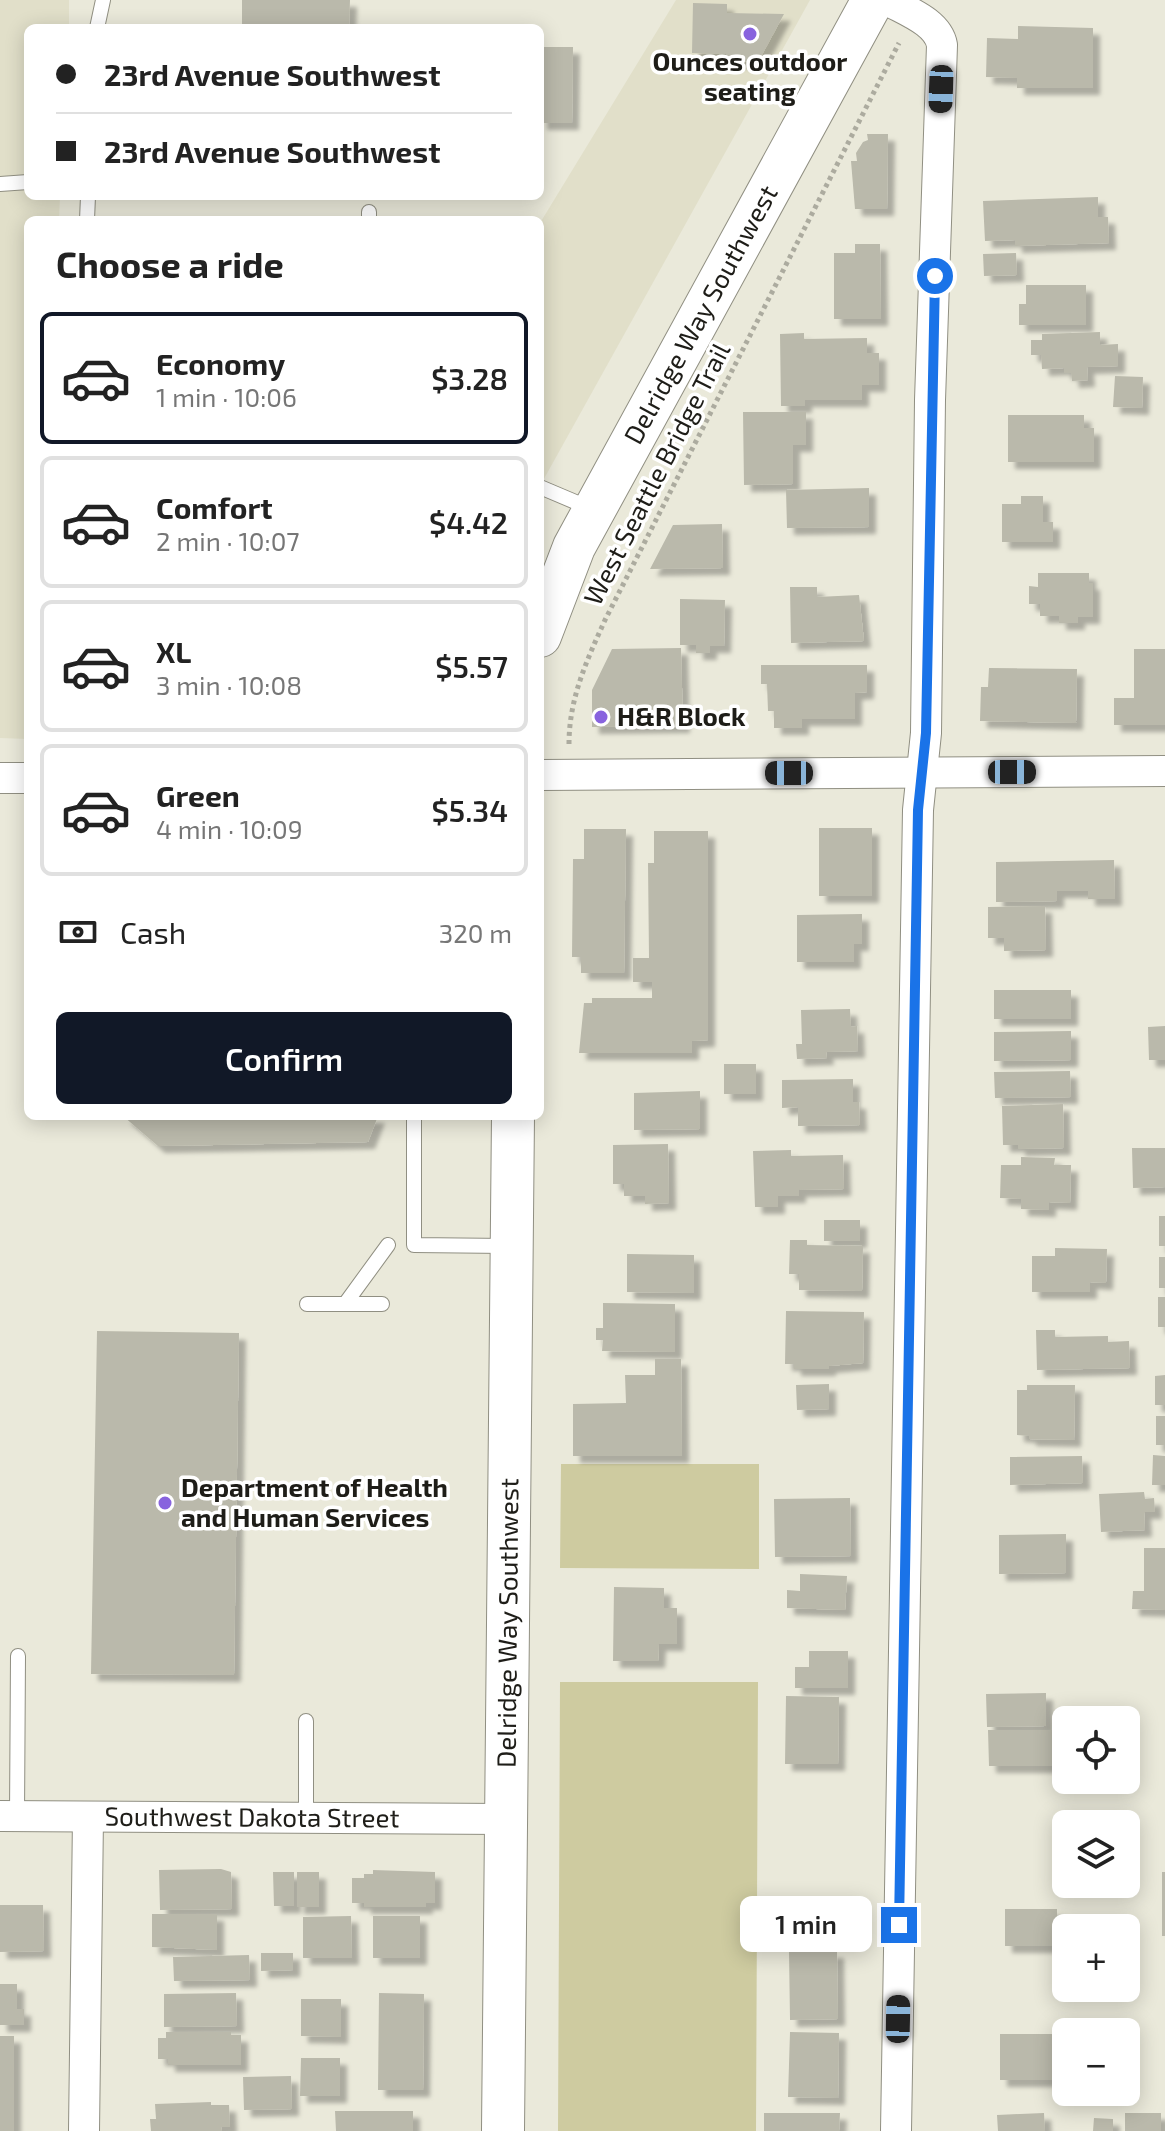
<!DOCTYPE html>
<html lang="en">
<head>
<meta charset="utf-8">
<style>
  :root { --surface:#fff; --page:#f2f2f2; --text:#222; --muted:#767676; --line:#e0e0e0; --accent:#111827 }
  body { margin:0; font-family:"Exo 2",sans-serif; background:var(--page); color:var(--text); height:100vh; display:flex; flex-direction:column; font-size:30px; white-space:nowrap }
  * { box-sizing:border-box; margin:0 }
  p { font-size:26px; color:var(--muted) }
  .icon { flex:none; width:44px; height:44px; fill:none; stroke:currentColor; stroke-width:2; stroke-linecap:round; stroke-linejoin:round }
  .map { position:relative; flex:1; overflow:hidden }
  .sheet { position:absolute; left:24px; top:216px; width:520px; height:904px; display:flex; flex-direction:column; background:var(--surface); border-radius:12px; box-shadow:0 4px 20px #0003 }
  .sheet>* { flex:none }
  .guide { position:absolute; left:24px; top:24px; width:520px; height:176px; border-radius:12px; box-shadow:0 4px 20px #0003; display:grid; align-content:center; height:176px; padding:0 32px; background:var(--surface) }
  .tools { position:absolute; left:1052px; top:1706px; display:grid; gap:16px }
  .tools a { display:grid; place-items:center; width:88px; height:88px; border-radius:12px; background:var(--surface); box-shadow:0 4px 20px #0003; font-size:40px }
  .end { position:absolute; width:36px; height:36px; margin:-18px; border:10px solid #1a73e8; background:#fff; box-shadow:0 0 0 4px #fff }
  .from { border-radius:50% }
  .bubble { position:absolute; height:56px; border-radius:12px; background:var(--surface); box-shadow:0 4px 20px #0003; font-size:26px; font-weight:600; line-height:56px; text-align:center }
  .car { position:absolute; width:24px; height:48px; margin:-24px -12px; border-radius:10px; box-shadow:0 0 6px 2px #0007; background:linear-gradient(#222 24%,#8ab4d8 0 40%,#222 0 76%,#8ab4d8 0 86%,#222 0) }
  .guide b { display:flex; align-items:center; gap:28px; height:76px; font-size:30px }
  .guide b+b { border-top:2px solid var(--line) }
  .guide i { width:20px; height:20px; background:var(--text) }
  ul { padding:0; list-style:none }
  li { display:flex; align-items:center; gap:24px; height:132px; margin:0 16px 12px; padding:0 16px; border:4px solid var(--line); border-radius:12px }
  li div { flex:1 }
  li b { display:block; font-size:30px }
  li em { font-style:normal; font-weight:600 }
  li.selected { border-color:var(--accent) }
  li>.icon { width:72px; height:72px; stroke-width:1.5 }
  h2 { padding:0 32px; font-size:36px; line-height:96px }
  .pay { display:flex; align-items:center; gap:20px; height:88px; padding:0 32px; font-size:30px }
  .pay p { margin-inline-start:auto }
  .primary-button { display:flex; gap:16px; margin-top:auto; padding:16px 32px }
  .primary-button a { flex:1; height:92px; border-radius:12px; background:var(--accent); color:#fff; font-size:32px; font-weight:600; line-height:92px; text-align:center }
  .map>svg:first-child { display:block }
  .built { fill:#e1dfc9 }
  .green { fill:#cecba0 }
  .building { fill:#bab9ab; filter:url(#shadow) }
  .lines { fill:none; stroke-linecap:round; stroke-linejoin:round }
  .lane-casing { stroke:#908f82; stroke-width:16 }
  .street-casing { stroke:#908f82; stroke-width:32 }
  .secondary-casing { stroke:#908f82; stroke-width:44 }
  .path { stroke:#acab9f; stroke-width:5; stroke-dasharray:4 4; stroke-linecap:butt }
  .lane { stroke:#fff; stroke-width:14 }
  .street { stroke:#fff; stroke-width:30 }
  .secondary { stroke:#fff; stroke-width:42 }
  .route { stroke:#1a73e8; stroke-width:10 }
  .poi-dot { fill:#8863de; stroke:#fff; stroke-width:3 }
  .labels { text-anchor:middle; stroke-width:7; stroke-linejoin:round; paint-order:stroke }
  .poi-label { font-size:26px; font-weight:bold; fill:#1e1d18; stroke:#fff; text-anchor:start }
  .street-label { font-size:26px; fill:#1e1d18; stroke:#fff }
</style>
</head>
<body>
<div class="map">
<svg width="1165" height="2131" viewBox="0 0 1165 2131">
  <defs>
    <filter id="shadow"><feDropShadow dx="7" dy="7" stdDeviation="2" flood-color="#0004"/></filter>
  </defs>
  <rect width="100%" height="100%" fill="#eae9da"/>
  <path class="built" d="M 0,0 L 69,0 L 69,28 L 28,28 L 28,196 L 60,196 L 59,220 L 28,220 L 28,739 L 0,738 Z
    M 676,0 L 810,0 L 540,486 L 540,223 Z"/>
  <path class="green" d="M 561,1464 L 759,1464 L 759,1569 L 560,1568 Z
    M 560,1682 L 758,1682 L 756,2131 L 558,2131 Z"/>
  <path class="building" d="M 242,0 L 350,0 L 349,28 L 242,28 Z
    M 693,3 L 727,4 L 727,13 L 784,14 L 758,62 L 726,61 L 726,54 L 692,53 Z
    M 1018,26 L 1093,28 L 1093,88 L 1017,88 L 1017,78 L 986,77 L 987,38 L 1018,39 Z
    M 540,47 L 573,47 L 572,123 L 540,123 Z
    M 867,134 L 888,134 L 887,209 L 855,209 L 851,161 L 857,161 L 856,153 L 863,142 L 868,140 Z
    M 1098,197 L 1098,217 L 1108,217 L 1109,243 L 1015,246 L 1015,240 L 985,241 L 983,201 Z
    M 855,244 L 880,244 L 881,319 L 834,319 L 834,253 L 855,253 Z
    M 1016,253 L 1017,275 L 984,276 L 983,254 Z
    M 1026,285 L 1086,285 L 1086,325 L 1019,325 L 1019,304 L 1026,304 Z
    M 1100,332 L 1100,345 L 1118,344 L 1118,366 L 1087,367 L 1088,380 L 1072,381 L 1071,373 L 1064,373 L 1064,368 L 1042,369 L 1041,355 L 1031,355 L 1031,340 L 1042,340 L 1042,334 Z
    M 804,333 L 804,339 L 867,338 L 867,353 L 879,353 L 879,385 L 862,385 L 862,400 L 805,400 L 805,406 L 781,406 L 780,334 Z
    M 1115,376 L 1143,377 L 1142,408 L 1113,407 Z
    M 743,412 L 806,412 L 806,445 L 793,445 L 793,484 L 744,485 Z
    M 1008,415 L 1084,415 L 1084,428 L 1094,428 L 1094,462 L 1008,462 Z
    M 869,488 L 869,527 L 787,528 L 786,490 Z
    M 1021,496 L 1043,496 L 1043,522 L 1053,522 L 1053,542 L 1002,542 L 1002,504 L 1021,504 Z
    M 722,524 L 723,568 L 650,569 L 673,525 Z
    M 1038,573 L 1089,573 L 1089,583 L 1093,583 L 1093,617 L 1078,617 L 1078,623 L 1059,623 L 1059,616 L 1040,616 L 1040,604 L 1029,604 L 1029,586 L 1038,587 Z
    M 790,587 L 817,587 L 817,597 L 859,595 L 864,641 L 791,643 Z
    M 680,599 L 725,600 L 724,646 L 710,646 L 710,653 L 696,653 L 696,645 L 680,645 Z
    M 681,648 L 683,726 L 592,727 L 592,690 L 612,649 Z
    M 1134,649 L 1165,649 L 1165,725 L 1114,725 L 1114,698 L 1134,698 Z
    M 761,665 L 867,665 L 867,692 L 855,693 L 855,719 L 802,719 L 802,728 L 774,728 L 774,711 L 768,711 L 767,684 L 761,684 Z
    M 989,668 L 1077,669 L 1076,723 L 980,721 L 981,687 L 988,687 Z
    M 819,828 L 872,828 L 872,896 L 819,896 Z
    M 584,829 L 626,829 L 624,973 L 581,973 L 581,957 L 572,957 L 573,859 L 584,859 Z
    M 654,831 L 708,831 L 708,1040 L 692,1041 L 692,1053 L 579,1053 L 584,1003 L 592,1003 L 592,998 L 652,998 L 652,982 L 633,982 L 633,958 L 649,958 L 648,863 L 654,863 Z
    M 1114,860 L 1115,899 L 1088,899 L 1088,891 L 1057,891 L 1057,901 L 996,902 L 996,862 Z
    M 1045,906 L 1046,950 L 1004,951 L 1004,938 L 988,938 L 988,907 Z
    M 862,914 L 862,944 L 854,944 L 854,962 L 797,962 L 797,915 Z
    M 994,990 L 1071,990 L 1071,1019 L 994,1019 Z
    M 850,1009 L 851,1027 L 857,1026 L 858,1051 L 826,1052 L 827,1058 L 797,1059 L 796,1044 L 802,1044 L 801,1010 Z
    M 1165,1026 L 1165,1060 L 1149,1060 L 1148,1027 Z
    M 1071,1031 L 1071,1060 L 994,1061 L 994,1032 Z
    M 724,1064 L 756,1064 L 756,1094 L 724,1094 Z
    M 1070,1071 L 1071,1097 L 995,1098 L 994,1072 Z
    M 853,1079 L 853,1102 L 859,1102 L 860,1125 L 798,1126 L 798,1107 L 782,1108 L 782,1080 Z
    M 700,1091 L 700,1129 L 634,1130 L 634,1093 Z
    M 1063,1104 L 1064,1148 L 1018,1149 L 1018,1145 L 1003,1145 L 1002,1106 Z
    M 123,1116 L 378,1116 L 368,1142 L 158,1146 Z
    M 668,1144 L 669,1203 L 645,1204 L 645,1196 L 624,1196 L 624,1184 L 613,1184 L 613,1145 Z
    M 1132,1148 L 1165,1148 L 1165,1187 L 1133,1188 Z
    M 791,1150 L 791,1156 L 843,1155 L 844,1189 L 799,1190 L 799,1196 L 778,1196 L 778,1207 L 755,1207 L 753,1151 Z
    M 1021,1157 L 1055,1158 L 1054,1165 L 1071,1165 L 1070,1203 L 1049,1202 L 1049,1210 L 1021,1209 L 1021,1199 L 1000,1198 L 1001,1165 L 1021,1165 Z
    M 1159,1216 L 1165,1216 L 1165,1246 L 1159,1246 Z
    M 824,1220 L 860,1220 L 860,1241 L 824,1241 Z
    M 790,1240 L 807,1240 L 807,1245 L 863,1246 L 862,1291 L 799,1290 L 799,1274 L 789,1274 Z
    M 1055,1248 L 1107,1249 L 1106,1283 L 1090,1282 L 1090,1292 L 1032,1292 L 1032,1256 L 1055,1256 Z
    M 627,1254 L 694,1255 L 694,1293 L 627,1292 Z
    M 1159,1257 L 1165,1257 L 1165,1288 L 1159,1288 Z
    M 1158,1297 L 1165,1297 L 1165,1327 L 1158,1327 Z
    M 603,1303 L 675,1304 L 675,1352 L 602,1351 L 603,1340 L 596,1340 L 596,1328 L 603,1328 Z
    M 786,1311 L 864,1312 L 863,1363 L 829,1366 L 829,1369 L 794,1369 L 794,1364 L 785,1364 Z
    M 1036,1330 L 1055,1330 L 1055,1337 L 1108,1336 L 1108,1342 L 1129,1341 L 1130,1368 L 1037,1370 Z
    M 97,1331 L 239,1333 L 234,1675 L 91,1674 Z
    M 655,1359 L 681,1359 L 682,1456 L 573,1456 L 573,1404 L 626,1403 L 625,1375 L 655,1375 Z
    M 1165,1375 L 1165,1405 L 1155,1405 L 1155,1376 Z
    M 829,1384 L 829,1409 L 797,1410 L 796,1385 Z
    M 1027,1385 L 1075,1385 L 1074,1440 L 1029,1439 L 1029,1436 L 1017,1435 L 1017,1390 L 1027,1390 Z
    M 1156,1416 L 1165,1416 L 1165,1445 L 1156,1445 Z
    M 1153,1455 L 1165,1456 L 1165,1485 L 1152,1485 Z
    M 1082,1456 L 1083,1483 L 1010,1485 L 1010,1457 Z
    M 1144,1492 L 1145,1499 L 1154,1498 L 1155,1512 L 1144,1512 L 1145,1530 L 1101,1532 L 1099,1494 Z
    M 850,1498 L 851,1556 L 775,1557 L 774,1499 Z
    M 1066,1534 L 1066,1573 L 999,1574 L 999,1535 Z
    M 1144,1548 L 1165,1548 L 1165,1610 L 1132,1609 L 1133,1591 L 1144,1591 Z
    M 800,1574 L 847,1576 L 845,1610 L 787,1608 L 787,1590 L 800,1591 Z
    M 614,1587 L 664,1588 L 664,1608 L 677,1608 L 677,1644 L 659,1644 L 658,1661 L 613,1661 Z
    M 809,1651 L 848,1651 L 848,1688 L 795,1688 L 795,1667 L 809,1667 Z
    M 1046,1693 L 1046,1726 L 987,1727 L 986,1694 Z
    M 786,1696 L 839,1697 L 838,1764 L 785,1764 Z
    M 988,1730 L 1061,1730 L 1061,1734 L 1066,1734 L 1066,1766 L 989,1766 Z
    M 221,1869 L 231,1872 L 232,1909 L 160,1910 L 159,1870 Z
    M 373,1870 L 435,1872 L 435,1903 L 426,1903 L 426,1907 L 364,1907 L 364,1903 L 352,1903 L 352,1878 L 364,1878 L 364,1874 L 373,1874 Z
    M 273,1872 L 294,1872 L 294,1906 L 274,1906 Z
    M 297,1872 L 319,1872 L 319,1907 L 297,1907 Z
    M 1162,1872 L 1165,1872 L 1165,1936 L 1162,1936 Z
    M 0,1905 L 43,1905 L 44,1951 L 0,1952 Z
    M 1005,1909 L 1057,1909 L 1057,1946 L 1005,1946 Z
    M 152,1914 L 217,1914 L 217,1950 L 152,1947 Z
    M 351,1916 L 352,1958 L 303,1958 L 303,1917 Z
    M 373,1916 L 420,1916 L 420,1958 L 373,1958 Z
    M 837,1951 L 838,2019 L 790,2020 L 789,1952 Z
    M 261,1953 L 293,1953 L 293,1970 L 261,1971 Z
    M 249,1955 L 250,1980 L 174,1981 L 173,1957 Z
    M 0,1984 L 17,1984 L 17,2009 L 24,2009 L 24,2025 L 0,2025 Z
    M 236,1993 L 237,2026 L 164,2027 L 164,1994 Z
    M 379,1993 L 424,1994 L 423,2090 L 378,2090 Z
    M 301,1999 L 341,1999 L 341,2037 L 301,2036 Z
    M 166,2032 L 231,2032 L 231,2035 L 241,2035 L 241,2065 L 168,2065 L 168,2059 L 158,2059 L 158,2038 L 166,2038 Z
    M 790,2032 L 839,2033 L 838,2098 L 788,2097 Z
    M 1000,2034 L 1066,2034 L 1066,2080 L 1000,2080 Z
    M 0,2036 L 14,2036 L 14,2131 L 0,2131 Z
    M 301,2058 L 340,2058 L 340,2096 L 300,2096 Z
    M 291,2076 L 292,2109 L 244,2110 L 243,2077 Z
    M 211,2102 L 211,2105 L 229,2105 L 230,2127 L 221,2127 L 222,2131 L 151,2131 L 150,2119 L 156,2119 L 155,2104 Z
    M 335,2111 L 413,2111 L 413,2131 L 336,2131 Z
    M 764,2113 L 840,2113 L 839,2131 L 764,2131 Z
    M 1044,2113 L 1045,2131 L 998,2131 L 997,2115 Z
    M 1125,2113 L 1161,2113 L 1161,2131 L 1125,2131 Z
    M 1094,2118 L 1113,2119 L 1113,2131 L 1093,2131 Z"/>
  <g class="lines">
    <defs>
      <path id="lane" d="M 97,28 L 103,0
        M 0,184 L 28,182
        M 87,220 L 88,196
        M 369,220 L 369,212
        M 540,487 L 592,509
        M 414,1116 L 414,1245 L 507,1246
        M 307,1304 L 382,1304
        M 345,1304 L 388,1245
        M 306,1721 L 306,1818
        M 17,1816 L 18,1656"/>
      <g id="street">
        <path d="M 887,0 C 906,11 938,22 942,45 L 930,400 L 926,733 L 918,810 L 896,2131"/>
        <path d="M 540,775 L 1165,771"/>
        <path d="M 0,778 L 28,778"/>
        <path id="s1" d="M 0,1816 L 505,1819"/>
        <path d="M 84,2131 L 88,1817"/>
      </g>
      <g id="secondary">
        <path id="s2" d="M 540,636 L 574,547 L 873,0"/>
        <path id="s3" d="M 503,2131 L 513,1116"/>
      </g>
    </defs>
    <use href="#lane" class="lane-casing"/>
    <use href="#street" class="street-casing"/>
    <use href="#secondary" class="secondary-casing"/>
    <path class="path" d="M 569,744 C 569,698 587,660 605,620 L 899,43"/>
    <use href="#lane" class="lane"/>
    <use href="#street" class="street"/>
    <use href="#secondary" class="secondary"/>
  </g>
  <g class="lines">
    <path class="route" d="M 899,1925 L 918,810 L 926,733 L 935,276"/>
  </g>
  <g class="poi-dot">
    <circle cx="750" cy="34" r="8"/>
    <circle cx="601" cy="717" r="8"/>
    <circle cx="165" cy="1503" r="8"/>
  </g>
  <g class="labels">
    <g class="poi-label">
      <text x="750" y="71" text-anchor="middle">Ounces outdoor<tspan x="750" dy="30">seating</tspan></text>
      <text x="617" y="726">H&amp;R Block</text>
      <text x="181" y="1497">Department of Health<tspan x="181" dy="30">and Human Services</tspan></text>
    </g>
    <g class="street-label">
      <text dy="9" stroke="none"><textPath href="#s2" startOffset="360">Delridge Way Southwest</textPath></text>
      <text transform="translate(657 474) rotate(-63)" y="9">West Seattle Bridge Trail</text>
      <text dy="9" stroke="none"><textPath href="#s3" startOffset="508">Delridge Way Southwest</textPath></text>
      <text dy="9" stroke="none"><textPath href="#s1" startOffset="252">Southwest Dakota Street</textPath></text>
    </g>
  </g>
</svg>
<div class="tools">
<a><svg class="icon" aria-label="locate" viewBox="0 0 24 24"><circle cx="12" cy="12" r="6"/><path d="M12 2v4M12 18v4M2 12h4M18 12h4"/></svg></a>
<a><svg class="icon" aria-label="layers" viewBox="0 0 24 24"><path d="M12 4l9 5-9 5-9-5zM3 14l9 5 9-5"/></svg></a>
<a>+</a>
<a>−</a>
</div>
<i class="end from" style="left:935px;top:276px"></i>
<i class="end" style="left:899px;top:1925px"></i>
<div class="bubble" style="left:740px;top:1896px;width:132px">1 min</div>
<i class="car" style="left:941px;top:89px;rotate:182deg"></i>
<i class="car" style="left:1012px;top:772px;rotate:90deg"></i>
<i class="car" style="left:789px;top:773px;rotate:270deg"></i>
<i class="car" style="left:898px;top:2019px;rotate:1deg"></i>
<div class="guide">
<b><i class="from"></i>23rd Avenue Southwest</b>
<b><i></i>23rd Avenue Southwest</b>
</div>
<section class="sheet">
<h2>Choose a ride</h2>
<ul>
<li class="selected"><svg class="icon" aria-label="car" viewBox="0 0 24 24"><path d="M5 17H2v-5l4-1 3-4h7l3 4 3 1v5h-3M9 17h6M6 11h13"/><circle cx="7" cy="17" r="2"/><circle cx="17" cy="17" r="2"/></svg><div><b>Economy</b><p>1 min · 10:06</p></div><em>$3.28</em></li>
<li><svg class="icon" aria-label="car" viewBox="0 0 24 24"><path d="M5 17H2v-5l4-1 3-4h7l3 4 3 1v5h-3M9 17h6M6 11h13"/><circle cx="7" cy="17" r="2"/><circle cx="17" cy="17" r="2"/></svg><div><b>Comfort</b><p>2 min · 10:07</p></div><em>$4.42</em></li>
<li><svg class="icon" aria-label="car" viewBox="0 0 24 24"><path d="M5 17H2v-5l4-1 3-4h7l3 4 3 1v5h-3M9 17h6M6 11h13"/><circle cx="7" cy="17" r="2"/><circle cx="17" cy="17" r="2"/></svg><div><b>XL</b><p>3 min · 10:08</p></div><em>$5.57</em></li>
<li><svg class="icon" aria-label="car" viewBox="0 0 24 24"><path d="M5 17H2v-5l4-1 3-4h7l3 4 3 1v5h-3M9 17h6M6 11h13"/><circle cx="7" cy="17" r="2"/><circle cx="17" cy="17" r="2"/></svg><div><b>Green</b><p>4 min · 10:09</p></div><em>$5.34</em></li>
</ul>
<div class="pay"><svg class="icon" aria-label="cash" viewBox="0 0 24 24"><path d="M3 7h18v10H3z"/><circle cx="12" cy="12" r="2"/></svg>Cash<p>320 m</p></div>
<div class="primary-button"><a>Confirm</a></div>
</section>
</div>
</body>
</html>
